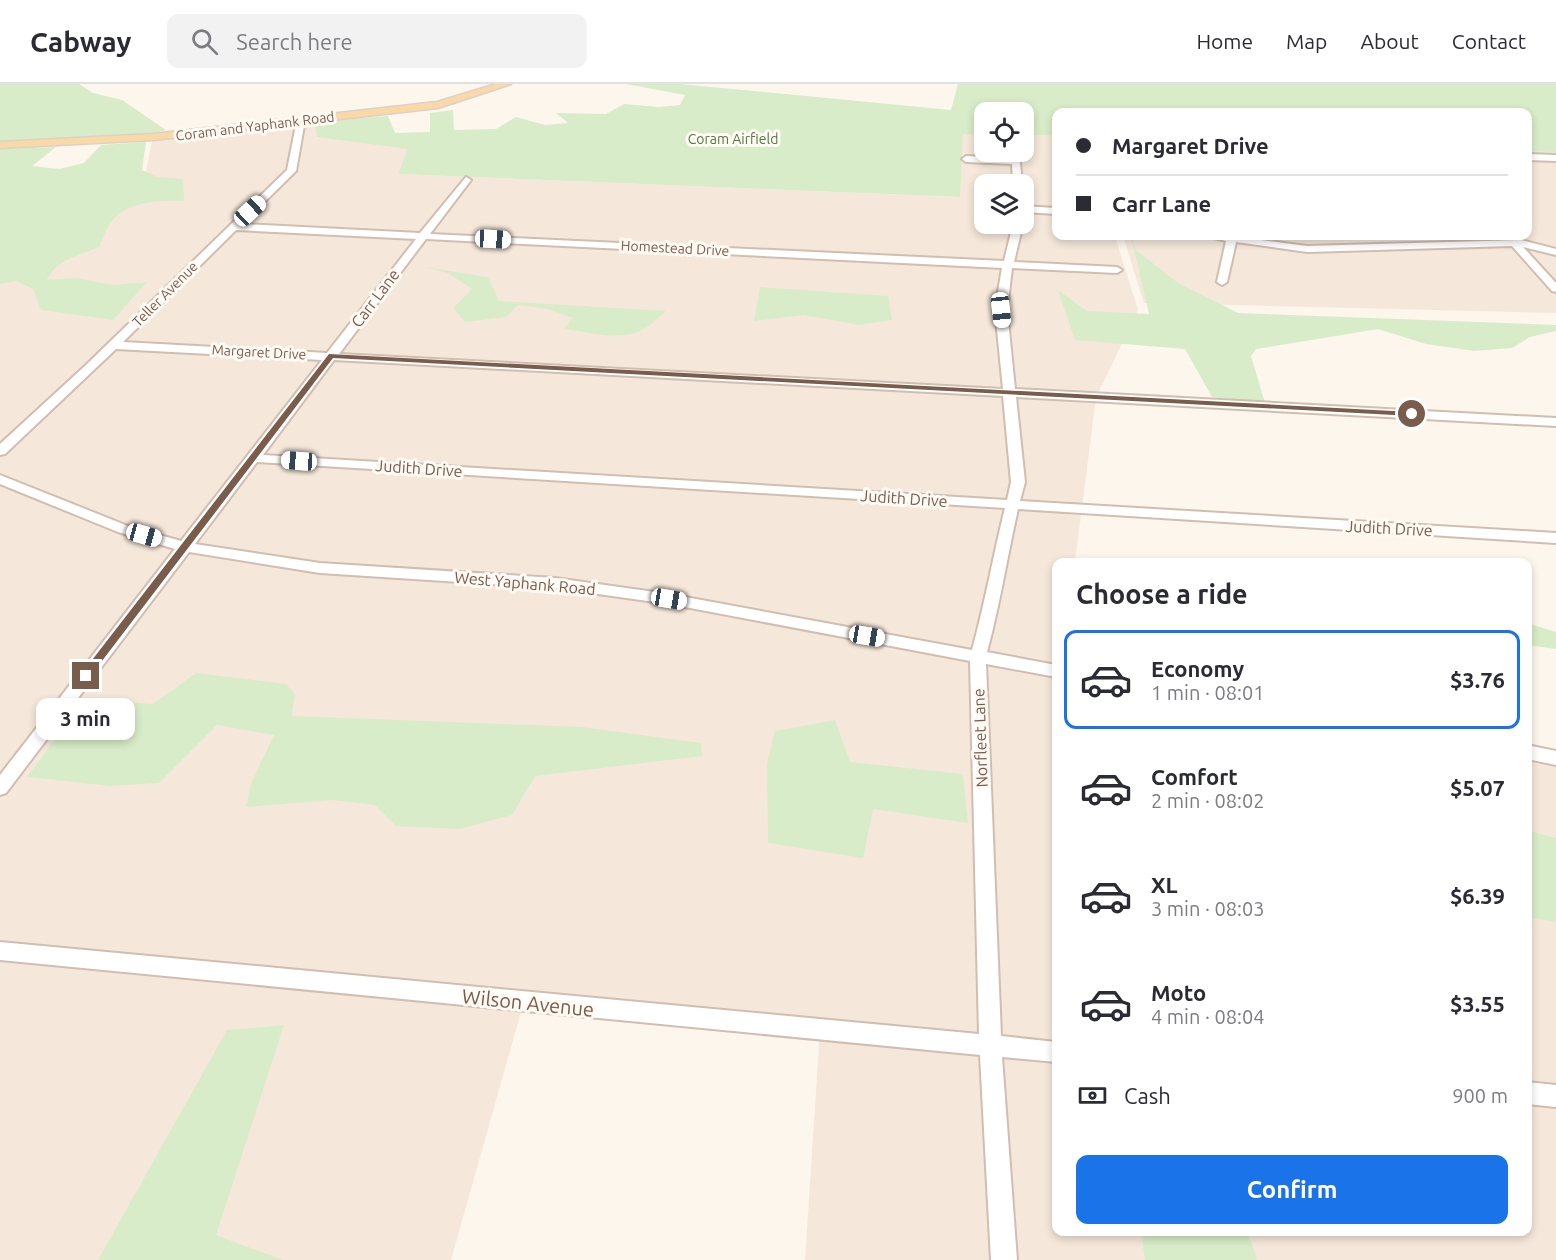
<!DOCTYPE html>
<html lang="en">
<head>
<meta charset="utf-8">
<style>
  :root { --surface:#fff; --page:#f2f2f3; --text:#2b2b33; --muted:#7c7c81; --line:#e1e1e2; --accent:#1a73e8 }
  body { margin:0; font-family:Ubuntu,sans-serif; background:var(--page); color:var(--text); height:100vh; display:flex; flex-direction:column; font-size:22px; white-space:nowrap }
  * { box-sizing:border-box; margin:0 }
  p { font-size:20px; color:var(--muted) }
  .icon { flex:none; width:33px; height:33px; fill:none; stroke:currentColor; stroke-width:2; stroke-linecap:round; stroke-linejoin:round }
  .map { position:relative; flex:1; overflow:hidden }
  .side { position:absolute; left:1052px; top:474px; width:480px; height:678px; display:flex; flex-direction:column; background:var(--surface); border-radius:12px; box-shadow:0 3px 9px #0003 }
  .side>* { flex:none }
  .hud { position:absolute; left:1052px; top:24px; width:480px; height:132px; border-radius:12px; box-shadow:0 3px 9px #0003; display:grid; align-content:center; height:132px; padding:0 24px; background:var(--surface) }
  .fabs { position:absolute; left:974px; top:18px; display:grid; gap:12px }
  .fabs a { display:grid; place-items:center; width:60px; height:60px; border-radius:12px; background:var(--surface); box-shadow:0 3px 9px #0003; font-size:30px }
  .end { position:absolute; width:27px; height:27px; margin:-14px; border:8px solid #7a5c4d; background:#fff; box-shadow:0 0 0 3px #fff }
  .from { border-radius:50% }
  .bubble { position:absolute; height:42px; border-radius:12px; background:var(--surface); box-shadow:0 3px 9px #0003; font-size:20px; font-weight:700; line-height:42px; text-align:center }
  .car { position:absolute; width:18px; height:36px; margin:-18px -9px; border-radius:8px; box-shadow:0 0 4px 2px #0007; background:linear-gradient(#fff 24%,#345 0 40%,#fff 0 76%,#345 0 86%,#fff 0) }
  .hud b { display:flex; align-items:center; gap:21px; height:57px; font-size:22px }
  .hud b+b { border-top:2px solid var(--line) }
  .hud i { width:15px; height:15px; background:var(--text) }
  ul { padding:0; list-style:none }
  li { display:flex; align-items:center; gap:18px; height:99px; margin:0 12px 9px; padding:0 12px; border:3px solid transparent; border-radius:12px }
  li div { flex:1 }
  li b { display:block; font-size:22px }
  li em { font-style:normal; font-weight:700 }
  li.on { border-color:var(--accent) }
  li>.icon { width:54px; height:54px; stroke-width:1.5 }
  h2 { padding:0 24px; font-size:27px; line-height:72px }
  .pay { display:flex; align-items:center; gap:15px; height:66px; padding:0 24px; font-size:22px }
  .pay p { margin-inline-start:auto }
  .button { display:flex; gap:12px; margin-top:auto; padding:12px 24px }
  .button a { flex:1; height:69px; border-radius:12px; background:var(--accent); color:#fff; font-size:24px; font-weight:700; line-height:69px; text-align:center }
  header { display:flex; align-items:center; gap:36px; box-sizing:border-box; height:84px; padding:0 30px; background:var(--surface); border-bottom:2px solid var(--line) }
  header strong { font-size:28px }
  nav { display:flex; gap:33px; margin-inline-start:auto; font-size:21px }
  .search { width:420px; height:54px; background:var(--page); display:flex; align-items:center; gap:15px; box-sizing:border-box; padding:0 21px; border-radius:12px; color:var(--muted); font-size:22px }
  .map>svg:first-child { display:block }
  .residential { fill:#f5e8da; fill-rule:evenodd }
  .green { fill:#d8ecc9 }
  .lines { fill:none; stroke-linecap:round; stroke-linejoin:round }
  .minor-casing { stroke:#d1beb0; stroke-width:4 }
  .major-casing { stroke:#dad1cd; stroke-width:3 }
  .minor { fill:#fff; fill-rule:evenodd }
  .major { fill:#fbd9a5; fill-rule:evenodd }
  .route { fill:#7a5c4d }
  .labels { text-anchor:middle; stroke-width:6; stroke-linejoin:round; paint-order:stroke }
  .far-street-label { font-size:14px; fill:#7a5c4d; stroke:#fffaf3 }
  .far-park-label { font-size:14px; fill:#537a41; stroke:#fffaf3 }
  .street-label { font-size:16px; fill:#7a5c4d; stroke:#fffaf3 }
  .near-street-label { font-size:20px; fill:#7a5c4d; stroke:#fffaf3 }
</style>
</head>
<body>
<header>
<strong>Cabway</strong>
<div class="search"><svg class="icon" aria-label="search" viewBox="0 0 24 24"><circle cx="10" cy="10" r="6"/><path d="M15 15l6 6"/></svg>Search here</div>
<nav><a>Home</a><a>Map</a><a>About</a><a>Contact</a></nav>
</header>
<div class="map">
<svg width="1556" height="1176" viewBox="0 0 1556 1176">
  <rect width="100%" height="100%" fill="#fdf6ec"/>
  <path class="residential" d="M 317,40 L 380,59 L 409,65 L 398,90 L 956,113 L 957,48 L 984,48 L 984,68 L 1023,68 L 1023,49 L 1056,50 L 1056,152 L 1115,152 L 1138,226 L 1096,314 L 1075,478 L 1056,478 L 1056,1148 L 1527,1148 L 1527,678 L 1556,683 L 1556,1176 L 805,1176 L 820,945 L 525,914 L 451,1176 L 0,1176 L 0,176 L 146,88 L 152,57 ZM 984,100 L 1023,100 L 1023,140 L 984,140 Z
    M 1527,66 L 1556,67 L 1556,229 L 1144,219 L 1123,152 L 1527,152 Z"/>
  <path class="green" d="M 0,0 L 79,0 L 93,9 L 122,16 L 166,46 L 155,49 L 158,51 L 0,58 Z
    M 626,0 L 680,0 L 951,26 L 958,0 L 1556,0 L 1556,68 L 1527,67 L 1527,28 L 1056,28 L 1056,51 L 1023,51 L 1023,28 L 984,28 L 984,50 L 963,50 L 960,113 L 398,90 L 408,65 L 317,53 L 315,38 L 388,32 L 395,49 L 430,48 L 430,29 L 453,26 L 454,46 L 496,45 L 516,33 L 545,41 L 568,39 L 556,29 L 606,30 L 624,20 L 659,23 L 680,21 L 685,11 Z
    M 146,58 L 142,86 L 157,93 L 183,95 L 184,117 C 162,116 127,117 112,137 C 106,144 103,155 99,163 C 82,170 54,177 47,196 L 76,194 L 114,201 L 147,198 L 113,236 L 41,226 L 33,205 L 16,197 L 0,200 L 0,65 L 56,63 L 32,82 L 59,85 L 84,79 L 101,61 Z
    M 1131,152 L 1136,166 L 1178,199 L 1238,229 L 1556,241 L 1556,247 L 1530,253 L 1512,264 L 1474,267 L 1426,260 L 1378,245 L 1256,265 L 1251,272 L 1265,319 L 1212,313 L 1185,265 L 1075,256 L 1058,206 L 1087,227 L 1149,230 Z
    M 424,183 L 488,193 L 499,217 L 666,227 C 658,234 649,243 640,247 C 617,257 588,248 564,245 L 573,234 L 548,225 L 518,221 L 506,233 L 465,238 L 453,224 L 472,205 L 448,189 Z
    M 760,203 L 888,212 L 892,236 L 859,241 L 804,231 L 754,237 Z
    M 1527,539 L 1556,548 L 1556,565 L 1527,561 Z
    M 196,589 L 286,600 L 295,610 L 292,632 L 582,643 L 701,659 L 702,672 L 535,692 L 512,731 L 459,745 L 396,742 L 375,721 L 332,716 L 246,723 L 251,699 L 274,651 L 217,641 L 159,699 L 111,702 L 27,693 L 84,615 L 153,620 Z
    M 835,636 L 850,678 L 963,690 L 968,739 L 873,725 L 863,774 L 768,759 L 767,679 L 775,647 Z
    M 1527,746 L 1556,754 L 1556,838 L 1527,833 Z
    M 284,941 L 216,1151 L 283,1176 L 98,1176 L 227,946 Z
    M 1141,1148 L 1248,1148 L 1257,1176 L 1145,1176 Z"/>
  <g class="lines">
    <defs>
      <path id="minor" d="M 301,33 L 305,36 L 296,87 L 242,140 L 420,149 L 466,93 L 471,96 L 430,150 L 1004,177 L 1013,140 L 1023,140 L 1014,178 L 1117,183 L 1122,186 L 1117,189 L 1012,184 L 1007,226 L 1015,305 L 1556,334 L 1556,342 L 1016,313 L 1025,398 L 1020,417 L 1556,449 L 1556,459 L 1018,425 C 1007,473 1000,521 987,568 L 1056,581 L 1056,593 L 986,580 L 1001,952 L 1056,958 L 1056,978 L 1002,973 L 1017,1176 L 991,1176 L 980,971 L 0,876 L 0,858 L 979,950 L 970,577 L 669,520 L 555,504 L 320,489 L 189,468 L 6,709 L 0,711 L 0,691 L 175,465 L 118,448 L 0,400 L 0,391 L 128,442 L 181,457 L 322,276 L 116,265 L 5,370 L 0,371 L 0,360 L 86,281 L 287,86 L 297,36 ZM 236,146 L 416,155 L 327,269 L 123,258 ZM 426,155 L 1002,184 L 995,226 L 1003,305 L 339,270 ZM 334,276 L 1003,312 L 1011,398 L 1007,416 L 263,371 ZM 257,378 L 1005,424 C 993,472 985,519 972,566 L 669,510 L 555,494 L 320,479 L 195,460 Z
        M 1011,68 L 1019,68 L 1022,100 L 1013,100 L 1012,80 L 966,78 L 962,75 L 966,72 L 1011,74 Z
        M 1527,70 L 1556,71 L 1556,77 L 1527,76 Z
        M 1023,122 L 1056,124 L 1056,130 L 1023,128 Z
        M 1207,152 L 1231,152 L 1307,162 L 1521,156 L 1556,165 L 1556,171 L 1523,163 L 1556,199 L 1556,208 L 1552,207 L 1512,162 L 1307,168 L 1236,158 L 1227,198 L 1222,201 L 1217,198 L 1226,157 Z
        M 1527,661 L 1556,667 L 1556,681 L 1527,675 Z
        M 1527,998 L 1556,1001 L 1556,1023 L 1527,1020 Z"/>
      <path id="major" d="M 496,0 L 511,0 L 438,24 L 153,56 L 0,64 L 0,58 L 153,50 L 437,18 Z"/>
    </defs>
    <use href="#minor" class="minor-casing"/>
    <use href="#major" class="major-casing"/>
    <use href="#minor" class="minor"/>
    <use href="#major" class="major"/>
  </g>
  <path class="route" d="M 329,270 L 1412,328 L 1415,330 L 1412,332 L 333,274 L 89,594 L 82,594 L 82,589 Z"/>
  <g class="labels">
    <g class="far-street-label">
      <text transform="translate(255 42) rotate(-7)" y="5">Coram and Yaphank Road</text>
      <text transform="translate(675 164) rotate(3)" y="5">Homestead Drive</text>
      <text transform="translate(165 210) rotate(-45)" y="5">Teller Avenue</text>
      <text transform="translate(259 268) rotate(3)" y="5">Margaret Drive</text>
    </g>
    <g class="far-park-label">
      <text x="733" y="60">Coram Airfield</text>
    </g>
    <g class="street-label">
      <text transform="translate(375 214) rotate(-53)" y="6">Carr Lane</text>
      <text transform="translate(419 384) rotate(4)" y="6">Judith Drive</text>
      <text transform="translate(904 414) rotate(4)" y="6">Judith Drive</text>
      <text transform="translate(1389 444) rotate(3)" y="6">Judith Drive</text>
      <text transform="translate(525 499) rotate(5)" y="6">West Yaphank Road</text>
      <text transform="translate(980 654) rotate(-92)" y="6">Norfleet Lane</text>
    </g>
    <g class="near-street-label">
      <text transform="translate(528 919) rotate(6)" y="7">Wilson Avenue</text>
    </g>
  </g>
</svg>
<div class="fabs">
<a><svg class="icon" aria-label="locate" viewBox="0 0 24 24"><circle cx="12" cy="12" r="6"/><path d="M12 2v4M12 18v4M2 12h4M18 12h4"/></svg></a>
<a><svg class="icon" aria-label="layers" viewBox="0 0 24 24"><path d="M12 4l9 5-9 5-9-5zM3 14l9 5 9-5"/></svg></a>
</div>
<i class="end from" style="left:1412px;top:330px"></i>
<i class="end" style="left:86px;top:592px"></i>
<div class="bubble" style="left:36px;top:614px;width:99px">3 min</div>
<i class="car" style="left:250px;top:127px;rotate:47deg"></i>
<i class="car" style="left:493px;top:155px;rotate:93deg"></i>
<i class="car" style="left:1001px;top:226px;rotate:174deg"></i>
<i class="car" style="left:299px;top:377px;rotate:274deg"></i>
<i class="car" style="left:144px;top:451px;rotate:106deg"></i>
<i class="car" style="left:669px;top:515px;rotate:100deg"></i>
<i class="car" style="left:867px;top:552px;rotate:100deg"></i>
<div class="hud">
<b><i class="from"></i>Margaret Drive</b>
<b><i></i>Carr Lane</b>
</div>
<section class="side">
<h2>Choose a ride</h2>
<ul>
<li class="on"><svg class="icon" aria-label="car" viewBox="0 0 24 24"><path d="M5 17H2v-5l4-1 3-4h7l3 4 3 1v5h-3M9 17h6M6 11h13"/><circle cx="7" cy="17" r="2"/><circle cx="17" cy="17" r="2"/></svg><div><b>Economy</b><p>1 min · 08:01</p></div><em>$3.76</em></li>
<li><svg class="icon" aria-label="car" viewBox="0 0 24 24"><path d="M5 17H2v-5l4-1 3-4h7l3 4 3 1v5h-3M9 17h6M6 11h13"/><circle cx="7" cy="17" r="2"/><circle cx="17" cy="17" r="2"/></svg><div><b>Comfort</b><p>2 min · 08:02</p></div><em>$5.07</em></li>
<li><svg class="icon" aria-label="car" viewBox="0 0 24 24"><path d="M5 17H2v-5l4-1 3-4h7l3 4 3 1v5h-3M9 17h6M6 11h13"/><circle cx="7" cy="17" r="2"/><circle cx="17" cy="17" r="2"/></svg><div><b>XL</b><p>3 min · 08:03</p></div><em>$6.39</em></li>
<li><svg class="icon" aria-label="car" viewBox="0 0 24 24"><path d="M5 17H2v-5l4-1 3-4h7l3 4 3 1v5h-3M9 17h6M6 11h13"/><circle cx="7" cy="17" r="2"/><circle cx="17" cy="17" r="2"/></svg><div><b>Moto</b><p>4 min · 08:04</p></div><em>$3.55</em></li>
</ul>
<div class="pay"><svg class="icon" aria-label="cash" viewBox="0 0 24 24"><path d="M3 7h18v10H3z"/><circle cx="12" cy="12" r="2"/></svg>Cash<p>900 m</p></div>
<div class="button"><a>Confirm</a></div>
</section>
</div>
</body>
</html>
